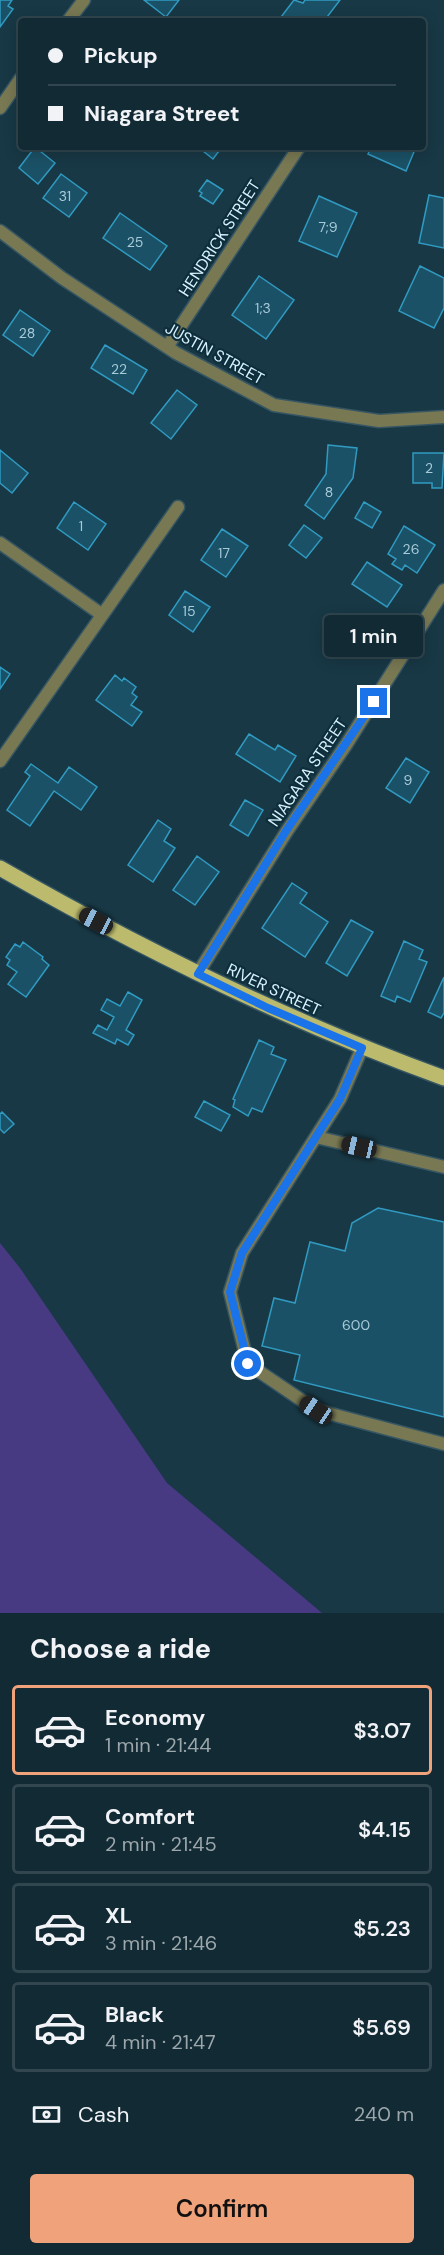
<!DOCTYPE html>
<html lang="en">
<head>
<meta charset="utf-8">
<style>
  :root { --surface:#122a34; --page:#1b323c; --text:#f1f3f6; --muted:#9ca7ac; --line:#31464f; --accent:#f0a27a }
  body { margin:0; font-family:"DM Sans",sans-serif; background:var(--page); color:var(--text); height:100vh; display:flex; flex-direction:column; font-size:22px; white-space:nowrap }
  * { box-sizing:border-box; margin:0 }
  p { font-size:20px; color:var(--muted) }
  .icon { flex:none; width:33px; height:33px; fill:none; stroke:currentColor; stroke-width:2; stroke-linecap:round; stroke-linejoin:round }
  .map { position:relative; height:1613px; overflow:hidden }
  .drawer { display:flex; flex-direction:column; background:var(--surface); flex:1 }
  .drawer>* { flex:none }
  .guide { position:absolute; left:18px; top:18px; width:408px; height:132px; border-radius:6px; box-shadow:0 3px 15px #0003,0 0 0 2px var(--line); display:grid; align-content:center; height:132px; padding:0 30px; background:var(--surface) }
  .end { position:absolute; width:27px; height:27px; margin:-14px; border:8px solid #1a73e8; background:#fff; box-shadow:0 0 0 3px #fff }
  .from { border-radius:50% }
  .bubble { position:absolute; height:42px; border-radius:6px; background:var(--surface); box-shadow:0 3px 15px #0003,0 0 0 2px var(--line); font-size:20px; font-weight:600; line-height:42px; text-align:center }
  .car { position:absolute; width:18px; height:36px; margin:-18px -9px; border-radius:8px; box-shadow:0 0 4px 2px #0007; background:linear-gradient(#222 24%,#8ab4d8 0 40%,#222 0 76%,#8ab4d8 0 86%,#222 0) }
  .guide b { display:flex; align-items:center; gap:21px; height:57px; font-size:22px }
  .guide b+b { border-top:2px solid var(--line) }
  .guide i { width:15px; height:15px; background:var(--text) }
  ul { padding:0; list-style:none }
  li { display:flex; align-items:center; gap:18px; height:90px; margin:0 12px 9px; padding:0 18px; border:3px solid var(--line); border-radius:6px }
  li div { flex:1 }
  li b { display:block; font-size:22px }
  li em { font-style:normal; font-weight:600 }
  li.current { border-color:var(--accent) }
  li>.icon { width:54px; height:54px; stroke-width:1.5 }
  h2 { padding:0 30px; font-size:27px; line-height:72px }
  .pay { display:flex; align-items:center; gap:15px; height:66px; padding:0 30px; font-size:22px }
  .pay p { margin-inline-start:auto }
  .button { display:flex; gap:12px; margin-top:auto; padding:12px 30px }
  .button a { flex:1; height:69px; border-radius:6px; background:var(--accent); color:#111; font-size:24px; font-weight:600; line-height:69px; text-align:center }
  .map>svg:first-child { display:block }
  .water { fill:#473a83 }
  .building { fill:#1b5166; stroke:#309ac1; stroke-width:1.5 }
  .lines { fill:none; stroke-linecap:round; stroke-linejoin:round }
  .lane-casing { stroke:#375663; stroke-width:15 }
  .street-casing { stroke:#375663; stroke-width:15 }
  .primary-casing { stroke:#375663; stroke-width:18 }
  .lane { stroke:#787853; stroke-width:12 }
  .street { stroke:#787853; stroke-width:12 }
  .primary { stroke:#bcbb6d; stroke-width:15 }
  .route { stroke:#1a73e8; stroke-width:8 }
  .labels { text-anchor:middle; stroke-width:4.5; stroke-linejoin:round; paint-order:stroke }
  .number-label { font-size:14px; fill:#a8cad9 }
  .street-label { font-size:16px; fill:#d7f2ff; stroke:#0d2e3a }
</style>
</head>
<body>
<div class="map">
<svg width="444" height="1613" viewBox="0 0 444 1613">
  <rect width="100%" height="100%" fill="#183845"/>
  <path class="water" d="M 0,1243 L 20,1268 L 167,1483 L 322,1613 L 0,1613 Z"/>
  <path class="building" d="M 0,0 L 12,0 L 8,6 L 13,9 L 0,27 Z
    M 144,0 L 179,0 L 166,17 Z
    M 294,0 L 303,3 L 305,0 L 340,0 L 324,21 L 278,21 Z
    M 35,147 L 55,163 L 38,184 L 19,168 Z
    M 198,147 L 222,147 L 213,159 Z
    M 371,147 L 416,147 L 406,171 L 368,154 Z
    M 61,174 L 87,193 L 69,217 L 43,198 Z
    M 207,180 L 223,190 L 213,204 L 200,196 L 202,193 L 199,191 Z
    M 429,195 L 444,198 L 444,248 L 419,243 Z
    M 319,196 L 357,213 L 337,257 L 299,241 Z
    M 120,213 L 167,246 L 150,270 L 103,238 Z
    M 420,266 L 444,278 L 444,308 L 434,328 L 399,311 Z
    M 259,276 L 294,300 L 266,339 L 232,315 Z
    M 20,310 L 50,331 L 33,356 L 3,335 Z
    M 105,345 L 147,370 L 133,394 L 91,368 Z
    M 177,390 L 197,405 L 171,439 L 151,423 Z
    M 328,445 L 357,448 L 353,478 L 324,519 L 305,505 L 326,474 Z
    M 0,450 L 28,473 L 12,493 L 0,483 Z
    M 413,453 L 444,453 L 442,488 L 432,488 L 432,483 L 413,483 Z
    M 74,502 L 106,524 L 88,550 L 57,528 Z
    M 364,502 L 381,512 L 372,528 L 355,518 Z
    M 304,525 L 322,538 L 306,558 L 289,545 Z
    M 404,526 L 435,545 L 417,573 L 405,565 L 402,570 L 392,564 L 396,559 L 388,554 Z
    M 222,529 L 248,546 L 226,577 L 201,560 Z
    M 367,562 L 402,585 L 387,607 L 352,584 Z
    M 185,591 L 210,607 L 193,632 L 169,615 Z
    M 0,667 L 10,674 L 0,689 Z
    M 115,675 L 122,681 L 124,678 L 136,687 L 132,693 L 137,697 L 131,705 L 142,712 L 132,726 L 96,700 Z
    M 249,734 L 275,750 L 278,745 L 296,756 L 280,782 L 236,754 Z
    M 406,758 L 429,772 L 410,803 L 386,788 Z
    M 31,764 L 58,783 L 69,767 L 97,787 L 81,810 L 54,791 L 30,826 L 7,810 L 30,776 L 25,772 Z
    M 245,800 L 263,810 L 248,836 L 230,825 Z
    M 158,820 L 171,829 L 164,841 L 175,848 L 153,882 L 128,865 Z
    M 197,856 L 219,872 L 195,905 L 173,890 Z
    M 292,883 L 307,893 L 300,903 L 328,922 L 305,957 L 262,928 Z
    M 351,920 L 373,932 L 347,976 L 326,963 Z
    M 404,941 L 423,950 L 419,959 L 427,962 L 410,1002 L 397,996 L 395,1002 L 381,996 Z
    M 23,942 L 43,957 L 42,959 L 49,965 L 26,997 L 8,984 L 17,972 L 7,965 L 10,960 L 6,957 L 15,944 L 20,947 Z
    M 444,977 L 444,1013 L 441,1018 L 428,1012 Z
    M 128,992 L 142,1000 L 126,1030 L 134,1035 L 128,1045 L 117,1039 L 115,1044 L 93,1033 L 98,1025 L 107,1030 L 114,1017 L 101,1010 L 107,999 L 120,1006 Z
    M 259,1040 L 274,1047 L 271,1054 L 286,1060 L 262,1112 L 252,1108 L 248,1116 L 233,1107 L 235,1100 L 233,1099 Z
    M 204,1101 L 230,1115 L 221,1131 L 195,1117 Z
    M 2,1112 L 14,1124 L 4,1133 L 0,1129 L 0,1114 Z
    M 378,1208 L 444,1222 L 444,1417 L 294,1380 L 300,1355 L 262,1346 L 274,1298 L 295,1303 L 310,1242 L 345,1251 L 352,1223 Z"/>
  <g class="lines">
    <defs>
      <path id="lane" d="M 362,1048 L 340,1099 L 242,1253 L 230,1292 L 248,1364 L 316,1410 L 444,1444
        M 316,1137 L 444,1167"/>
      <path id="street" d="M 68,21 L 84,0
        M 0,108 L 21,78
        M 0,231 L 62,278 L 176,353 L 274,405 L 379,421 L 444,417
        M 167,347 L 299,147
        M 0,543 L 101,614
        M 0,761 L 178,507
        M 198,973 L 287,831 L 346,745 L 444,590"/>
      <path id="primary" d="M 0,868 C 143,950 290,1022 444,1078"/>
    </defs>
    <use href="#lane" class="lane-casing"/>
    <use href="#street" class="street-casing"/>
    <use href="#primary" class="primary-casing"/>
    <use href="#lane" class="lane"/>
    <use href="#street" class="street"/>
    <use href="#primary" class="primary"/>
  </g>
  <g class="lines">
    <path class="route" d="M 248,1364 L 230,1292 L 242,1253 L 340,1099 L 362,1048 L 268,1008 L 198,974 L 286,831 L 374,702"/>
  </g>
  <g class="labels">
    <g class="number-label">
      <text x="65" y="201">31</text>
      <text x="328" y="232">7;9</text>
      <text x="135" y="247">25</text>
      <text x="263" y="313">1;3</text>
      <text x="27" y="338">28</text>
      <text x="119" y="374">22</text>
      <text x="429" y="473">2</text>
      <text x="329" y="497">8</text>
      <text x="81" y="531">1</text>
      <text x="411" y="554">26</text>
      <text x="224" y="558">17</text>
      <text x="189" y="616">15</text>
      <text x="408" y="785">9</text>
      <text x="356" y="1330">600</text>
    </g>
    <g class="street-label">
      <text transform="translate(219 238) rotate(-57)" y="6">HENDRICK STREET</text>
      <text transform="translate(215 353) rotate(29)" y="6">JUSTIN STREET</text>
      <text transform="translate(307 772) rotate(-56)" y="6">NIAGARA STREET</text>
      <text transform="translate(274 989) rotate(25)" y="6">RIVER STREET</text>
    </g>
  </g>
</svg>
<i class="end from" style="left:248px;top:1364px"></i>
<i class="end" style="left:374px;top:702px"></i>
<div class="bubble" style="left:324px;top:615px;width:99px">1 min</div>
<i class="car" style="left:96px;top:921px;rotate:298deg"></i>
<i class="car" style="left:359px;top:1147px;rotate:283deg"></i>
<i class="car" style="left:316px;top:1410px;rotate:304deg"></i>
<div class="guide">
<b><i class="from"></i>Pickup</b>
<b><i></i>Niagara Street</b>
</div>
</div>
<section class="drawer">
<h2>Choose a ride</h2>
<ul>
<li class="current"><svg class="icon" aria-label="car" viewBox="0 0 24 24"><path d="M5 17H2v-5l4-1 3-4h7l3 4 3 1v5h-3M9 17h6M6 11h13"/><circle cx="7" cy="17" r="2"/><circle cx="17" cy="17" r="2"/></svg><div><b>Economy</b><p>1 min · 21:44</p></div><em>$3.07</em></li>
<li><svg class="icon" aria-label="car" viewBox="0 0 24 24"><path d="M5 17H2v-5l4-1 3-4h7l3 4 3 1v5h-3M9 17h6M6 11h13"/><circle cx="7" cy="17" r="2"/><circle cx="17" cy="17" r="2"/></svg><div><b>Comfort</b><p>2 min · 21:45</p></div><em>$4.15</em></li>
<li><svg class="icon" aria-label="car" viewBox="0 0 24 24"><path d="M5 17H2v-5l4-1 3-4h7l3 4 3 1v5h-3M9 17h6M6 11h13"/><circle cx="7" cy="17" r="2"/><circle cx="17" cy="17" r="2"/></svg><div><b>XL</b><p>3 min · 21:46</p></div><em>$5.23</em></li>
<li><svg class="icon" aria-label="car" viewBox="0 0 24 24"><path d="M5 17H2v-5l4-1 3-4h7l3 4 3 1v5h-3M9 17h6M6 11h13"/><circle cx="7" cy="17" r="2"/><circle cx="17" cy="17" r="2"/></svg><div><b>Black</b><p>4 min · 21:47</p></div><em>$5.69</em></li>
</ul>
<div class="pay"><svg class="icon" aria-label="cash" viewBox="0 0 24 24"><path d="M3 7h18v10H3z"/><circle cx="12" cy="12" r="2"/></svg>Cash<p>240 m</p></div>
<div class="button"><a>Confirm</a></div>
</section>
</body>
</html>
